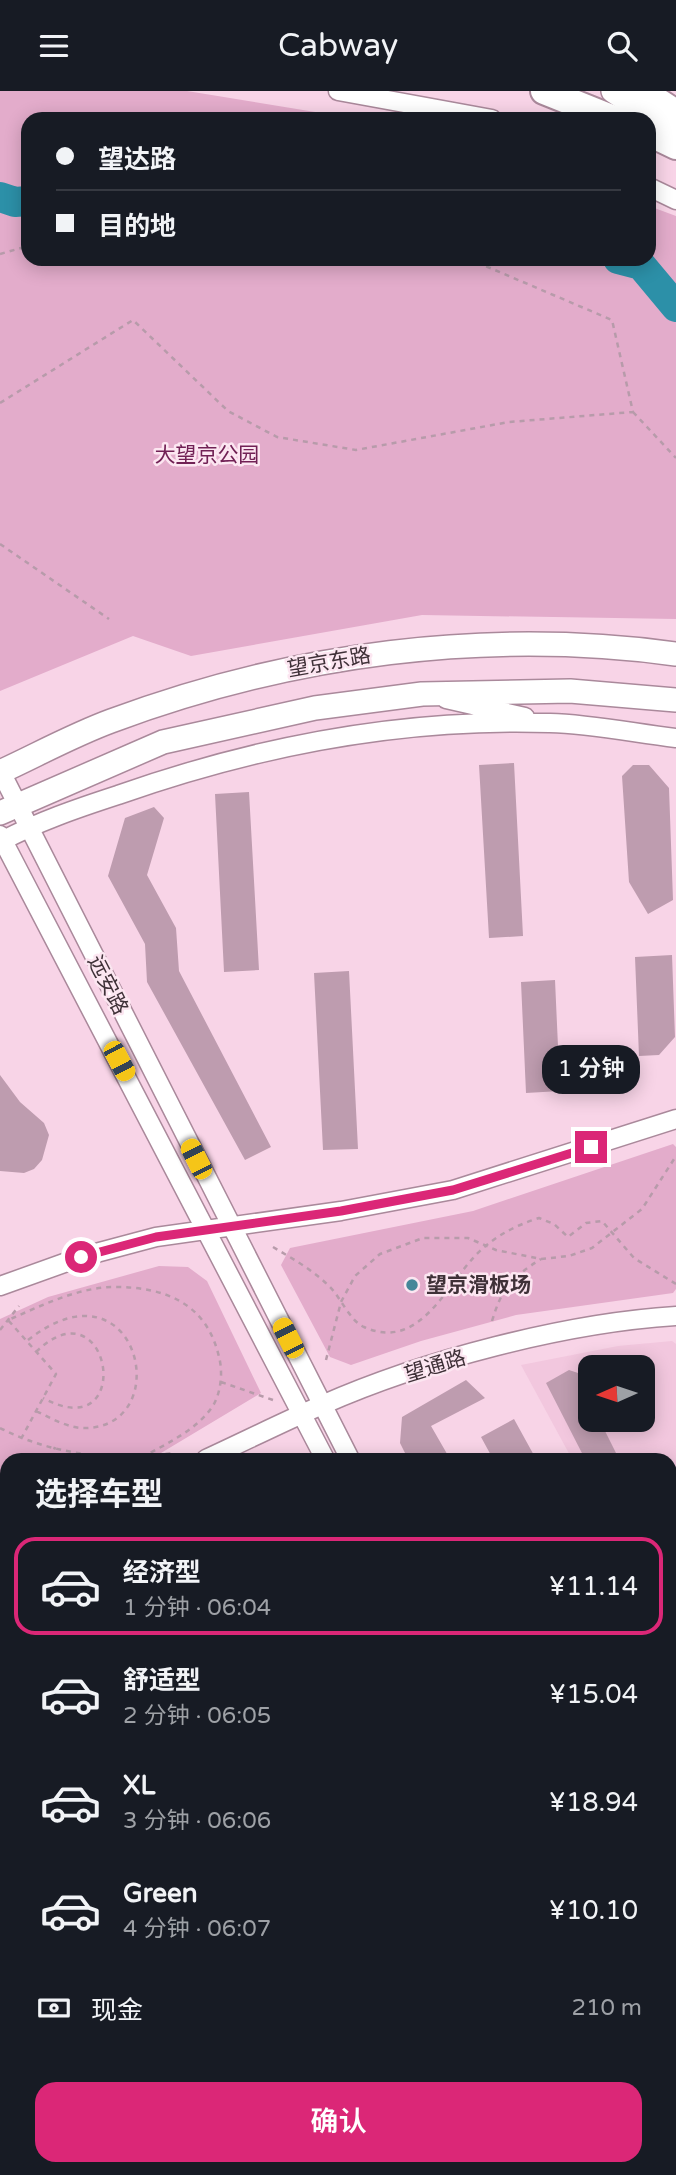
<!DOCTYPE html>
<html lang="zh">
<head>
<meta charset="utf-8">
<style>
  :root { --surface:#171b24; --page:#242831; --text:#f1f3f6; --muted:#9ea1a6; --line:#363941; --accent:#db2777 }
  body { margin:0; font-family:"Varela Round","Noto Sans SC",sans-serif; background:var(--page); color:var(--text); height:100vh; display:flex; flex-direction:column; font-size:26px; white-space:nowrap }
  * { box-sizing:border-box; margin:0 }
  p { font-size:23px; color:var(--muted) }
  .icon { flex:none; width:38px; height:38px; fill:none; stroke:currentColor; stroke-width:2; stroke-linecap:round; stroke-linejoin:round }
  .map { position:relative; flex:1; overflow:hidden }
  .panel { position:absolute; left:0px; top:1362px; width:677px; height:723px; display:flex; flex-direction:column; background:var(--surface); border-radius:21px 21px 0 0; box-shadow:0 4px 18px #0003 }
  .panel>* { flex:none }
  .hud { position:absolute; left:21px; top:21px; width:635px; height:154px; border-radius:21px; box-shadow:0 4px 18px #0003; display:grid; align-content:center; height:154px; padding:0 35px; background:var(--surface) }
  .needle { width:46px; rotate:267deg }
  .tools { position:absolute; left:578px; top:1264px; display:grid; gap:14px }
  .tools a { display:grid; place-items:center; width:77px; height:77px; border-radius:14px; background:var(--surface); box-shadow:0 4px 18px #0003; font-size:35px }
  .end { position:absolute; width:32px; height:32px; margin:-16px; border:9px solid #db2777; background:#fff; box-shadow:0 0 0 4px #fff }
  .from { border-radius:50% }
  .bubble { position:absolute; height:49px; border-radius:21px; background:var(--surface); box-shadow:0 4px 18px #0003; font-size:23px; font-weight:600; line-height:49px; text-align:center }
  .car { position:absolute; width:21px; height:42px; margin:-21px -10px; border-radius:9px; box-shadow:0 0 5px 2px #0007; background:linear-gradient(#f5c518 24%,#345 0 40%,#f5c518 0 76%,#345 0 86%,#f5c518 0) }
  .hud b { display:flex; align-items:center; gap:24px; height:66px; font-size:26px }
  .hud b+b { border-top:2px solid var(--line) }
  .hud i { width:18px; height:18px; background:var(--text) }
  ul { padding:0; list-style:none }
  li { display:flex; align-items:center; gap:21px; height:98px; margin:0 14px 10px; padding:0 21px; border:4px solid transparent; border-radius:21px }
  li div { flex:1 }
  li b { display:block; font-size:26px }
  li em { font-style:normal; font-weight:600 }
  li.active { border-color:var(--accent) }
  li>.icon { width:63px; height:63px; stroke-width:1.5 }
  h2 { padding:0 35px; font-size:32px; line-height:84px }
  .pay { display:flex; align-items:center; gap:18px; height:77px; padding:0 35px; font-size:26px }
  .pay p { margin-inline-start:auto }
  .primary-button { display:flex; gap:14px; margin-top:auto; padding:14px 35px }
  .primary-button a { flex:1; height:80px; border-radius:21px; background:var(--accent); color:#fff; font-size:28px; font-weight:600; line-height:80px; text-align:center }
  header { display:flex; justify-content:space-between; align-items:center; height:91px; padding:0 35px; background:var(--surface); font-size:32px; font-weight:600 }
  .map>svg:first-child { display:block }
  .built { fill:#f2c7de; fill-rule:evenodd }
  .green { fill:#e3accb }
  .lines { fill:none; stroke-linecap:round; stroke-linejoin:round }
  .river { stroke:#2c90a8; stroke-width:30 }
  .building { fill:#be9caf }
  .minor-casing { stroke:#aa899b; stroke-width:21 }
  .major-casing { stroke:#aa899b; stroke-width:26 }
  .highway-casing { stroke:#aa899b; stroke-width:30 }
  .path { stroke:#b79baa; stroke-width:2.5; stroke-dasharray:5 5; stroke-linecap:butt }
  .minor { stroke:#fff; stroke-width:18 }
  .major { stroke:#fff; stroke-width:23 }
  .highway { stroke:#fff; stroke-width:26 }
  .route { stroke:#db2777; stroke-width:9 }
  .poi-dot { fill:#458799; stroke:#fce6f1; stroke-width:2.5 }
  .labels { text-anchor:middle; stroke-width:5; stroke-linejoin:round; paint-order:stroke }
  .park-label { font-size:21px; fill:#712155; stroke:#fce6f1 }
  .street-label { font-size:21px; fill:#3f3138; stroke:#fce6f1 }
  .poi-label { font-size:21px; font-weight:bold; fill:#3f3138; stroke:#fce6f1; text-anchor:start }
</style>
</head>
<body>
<header><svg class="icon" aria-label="menu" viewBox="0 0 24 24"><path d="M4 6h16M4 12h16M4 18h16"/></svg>Cabway<svg class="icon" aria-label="search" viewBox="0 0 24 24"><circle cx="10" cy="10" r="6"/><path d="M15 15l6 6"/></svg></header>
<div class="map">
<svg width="676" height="2084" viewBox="0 0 676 2084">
  <rect width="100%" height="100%" fill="#f8d4e7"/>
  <path class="built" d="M 672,1250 L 676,1253 L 676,1456 L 670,1459 L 670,1368 L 572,1368 L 521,1274 L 618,1255 ZM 590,1276 L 642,1276 L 642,1328 L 590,1328 Z"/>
  <path class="green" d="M 0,0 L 187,0 L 358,28 L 28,28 L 28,168 L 649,168 L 649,115 L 676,125 L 676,528 L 422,524 L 191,565 L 133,545 L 0,600 Z
    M 673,1053 L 676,1056 L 676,1198 L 673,1202 L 516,1224 L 421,1250 L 351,1274 L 330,1266 L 281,1174 L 290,1157 L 473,1120 Z
    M 159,1175 L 188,1176 L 207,1190 L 261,1302 L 151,1368 L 7,1368 L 7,1456 L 0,1458 L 0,1228 L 48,1206 Z"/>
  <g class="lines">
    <path class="river" d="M 0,106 L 15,111 L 28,110
      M 618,168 L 641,174 L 676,216"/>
  </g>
  <path class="building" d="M 514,672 L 523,845 L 489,847 L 479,674 Z
    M 633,674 L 649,674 L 669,697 L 673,809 L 648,823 L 629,791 L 622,685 Z
    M 249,701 L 259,879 L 224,881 L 215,703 Z
    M 154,716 L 164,727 L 147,784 L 176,837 L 179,880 L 271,1056 L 245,1069 L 147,891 L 145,853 L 108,785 L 125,727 Z
    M 672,864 L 675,946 L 659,964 L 639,965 L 635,866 Z
    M 349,880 L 358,1058 L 323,1059 L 314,882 Z
    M 555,889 L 560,1000 L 526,1002 L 521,891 Z
    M 0,984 L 20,1011 L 44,1032 L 49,1044 L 42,1069 L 34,1078 L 24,1082 L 0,1080 Z
    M 569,1279 L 590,1286 L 590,1328 L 599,1328 L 619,1368 L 585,1368 L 546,1292 Z
    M 466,1289 L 485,1307 L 431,1335 L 450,1368 L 408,1368 L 400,1352 L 402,1326 Z
    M 514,1328 L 536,1368 L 493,1368 L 481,1346 Z"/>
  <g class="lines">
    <defs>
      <path id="minor" d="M 338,0 L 492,28
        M 649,96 L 676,109
        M 446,608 L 525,626
        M 1,681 L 350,1368
        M 0,744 L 325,1368
        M 0,751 C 37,731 78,717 118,704 C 257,655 401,627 550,632 C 591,633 634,642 676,647
        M 0,1195 L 81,1166 L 156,1146 L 341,1120 L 453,1099 L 676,1028
        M 206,1368 C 245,1350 283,1331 322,1314 C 424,1269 565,1232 676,1225
        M 670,1472 L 676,1469
        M 0,1496 L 7,1491
        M 0,1513 L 7,1521
        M 0,1604 L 7,1609
        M 0,1812 L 7,1820
        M 0,1844 L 7,1837
        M 0,1867 L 7,1874
        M 0,1925 L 7,1916
        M 644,2077 L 646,2084"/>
      <path id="major" d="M 613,0 L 676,42
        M 0,681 C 37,664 73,644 111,630 C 291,563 486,537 676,563
        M 0,722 L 163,651 L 315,617 L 422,603 L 570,600 L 676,609
        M 670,1723 L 676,1720
        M 670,1753 L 676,1750
        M 195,2084 L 201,2077
        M 223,2084 L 230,2077"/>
      <path id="highway" d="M 544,0 L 614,28
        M 642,0 L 676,22
        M 649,42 L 676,55"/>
    </defs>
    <use href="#minor" class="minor-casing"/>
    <use href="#major" class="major-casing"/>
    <use href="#highway" class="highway-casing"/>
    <path class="path" d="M 0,163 L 28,155
      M 0,312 L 133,229 L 228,320 L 277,346 L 356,359 L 509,331 L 633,321 L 612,229 L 469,168
      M 633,321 L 676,367
      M 0,453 L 109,528
      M 273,1156 C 293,1168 313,1179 330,1196 C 341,1207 350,1230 364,1236 C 419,1261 446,1195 475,1165 C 493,1146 514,1135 539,1127 L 554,1133 L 568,1146 L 586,1132 L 602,1130 L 634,1167 L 676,1193
      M 492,1230 C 502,1197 511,1187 541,1168
      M 0,1239 L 19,1215
      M 28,1249 C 138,1163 177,1335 86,1337 C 69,1338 51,1327 36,1320
      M 36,1261 C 111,1188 137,1358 43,1307
      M 326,1269 L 341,1211 L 355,1185 L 380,1163 L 423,1147 L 468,1147 L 496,1159 L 541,1168 L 569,1165 L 592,1157 L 642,1118 L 676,1065
      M 221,1291 L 273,1309
      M 0,1337 C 53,1364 115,1371 173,1362
      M 21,1348 L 56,1283 L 8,1229 C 41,1215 78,1196 115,1196 C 166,1196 207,1213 219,1266 C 223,1281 221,1300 214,1313 C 198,1339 167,1352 141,1367
      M 51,1368 L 55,1356"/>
    <use href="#minor" class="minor"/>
    <use href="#major" class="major"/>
    <use href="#highway" class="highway"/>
  </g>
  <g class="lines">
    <path class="route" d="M 81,1166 L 156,1146 L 341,1120 L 453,1099 L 591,1056"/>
  </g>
  <circle class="poi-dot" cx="412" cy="1194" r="7"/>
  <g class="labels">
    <g class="park-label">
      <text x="207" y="371">大望京公园</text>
    </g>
    <g class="street-label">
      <text transform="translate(329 571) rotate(-10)" y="7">望京东路</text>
      <text transform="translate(108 894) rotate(63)" y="7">远安路</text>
      <text transform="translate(435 1275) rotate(-17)" y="7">望通路</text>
    </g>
    <g class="poi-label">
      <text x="426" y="1201">望京滑板场</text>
    </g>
  </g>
</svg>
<div class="tools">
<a><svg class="needle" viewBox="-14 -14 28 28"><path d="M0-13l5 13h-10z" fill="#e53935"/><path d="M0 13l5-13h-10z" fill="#9ea1a6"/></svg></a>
</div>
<i class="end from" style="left:81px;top:1166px"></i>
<i class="end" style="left:591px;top:1056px"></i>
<div class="bubble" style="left:542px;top:954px;width:98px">1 分钟</div>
<i class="car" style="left:119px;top:970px;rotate:152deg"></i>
<i class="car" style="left:196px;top:1068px;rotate:333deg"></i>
<i class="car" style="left:288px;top:1247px;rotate:333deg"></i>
<div class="hud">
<b><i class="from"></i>望达路</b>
<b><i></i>目的地</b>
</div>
<section class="panel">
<h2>选择车型</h2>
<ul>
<li class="active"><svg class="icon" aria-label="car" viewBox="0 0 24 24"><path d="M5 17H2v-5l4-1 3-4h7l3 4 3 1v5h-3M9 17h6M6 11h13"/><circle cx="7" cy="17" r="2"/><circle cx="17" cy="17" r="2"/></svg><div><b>经济型</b><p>1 分钟 · 06:04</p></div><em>¥11.14</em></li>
<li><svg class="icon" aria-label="car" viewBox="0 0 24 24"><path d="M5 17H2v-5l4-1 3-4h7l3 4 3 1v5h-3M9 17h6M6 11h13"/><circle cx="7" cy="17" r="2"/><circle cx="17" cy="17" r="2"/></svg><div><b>舒适型</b><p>2 分钟 · 06:05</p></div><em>¥15.04</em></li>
<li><svg class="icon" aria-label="car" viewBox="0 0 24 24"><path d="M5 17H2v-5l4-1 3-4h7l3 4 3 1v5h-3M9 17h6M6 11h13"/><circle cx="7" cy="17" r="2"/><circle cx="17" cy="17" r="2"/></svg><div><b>XL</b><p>3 分钟 · 06:06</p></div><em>¥18.94</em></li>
<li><svg class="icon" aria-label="car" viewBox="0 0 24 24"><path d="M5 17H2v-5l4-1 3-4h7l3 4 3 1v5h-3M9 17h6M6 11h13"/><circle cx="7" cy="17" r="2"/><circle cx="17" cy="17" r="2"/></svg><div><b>Green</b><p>4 分钟 · 06:07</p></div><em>¥10.10</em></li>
</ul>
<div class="pay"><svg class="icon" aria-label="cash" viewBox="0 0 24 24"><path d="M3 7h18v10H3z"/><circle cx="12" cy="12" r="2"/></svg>现金<p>210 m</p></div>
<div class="primary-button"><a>确认</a></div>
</section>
</div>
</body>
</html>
